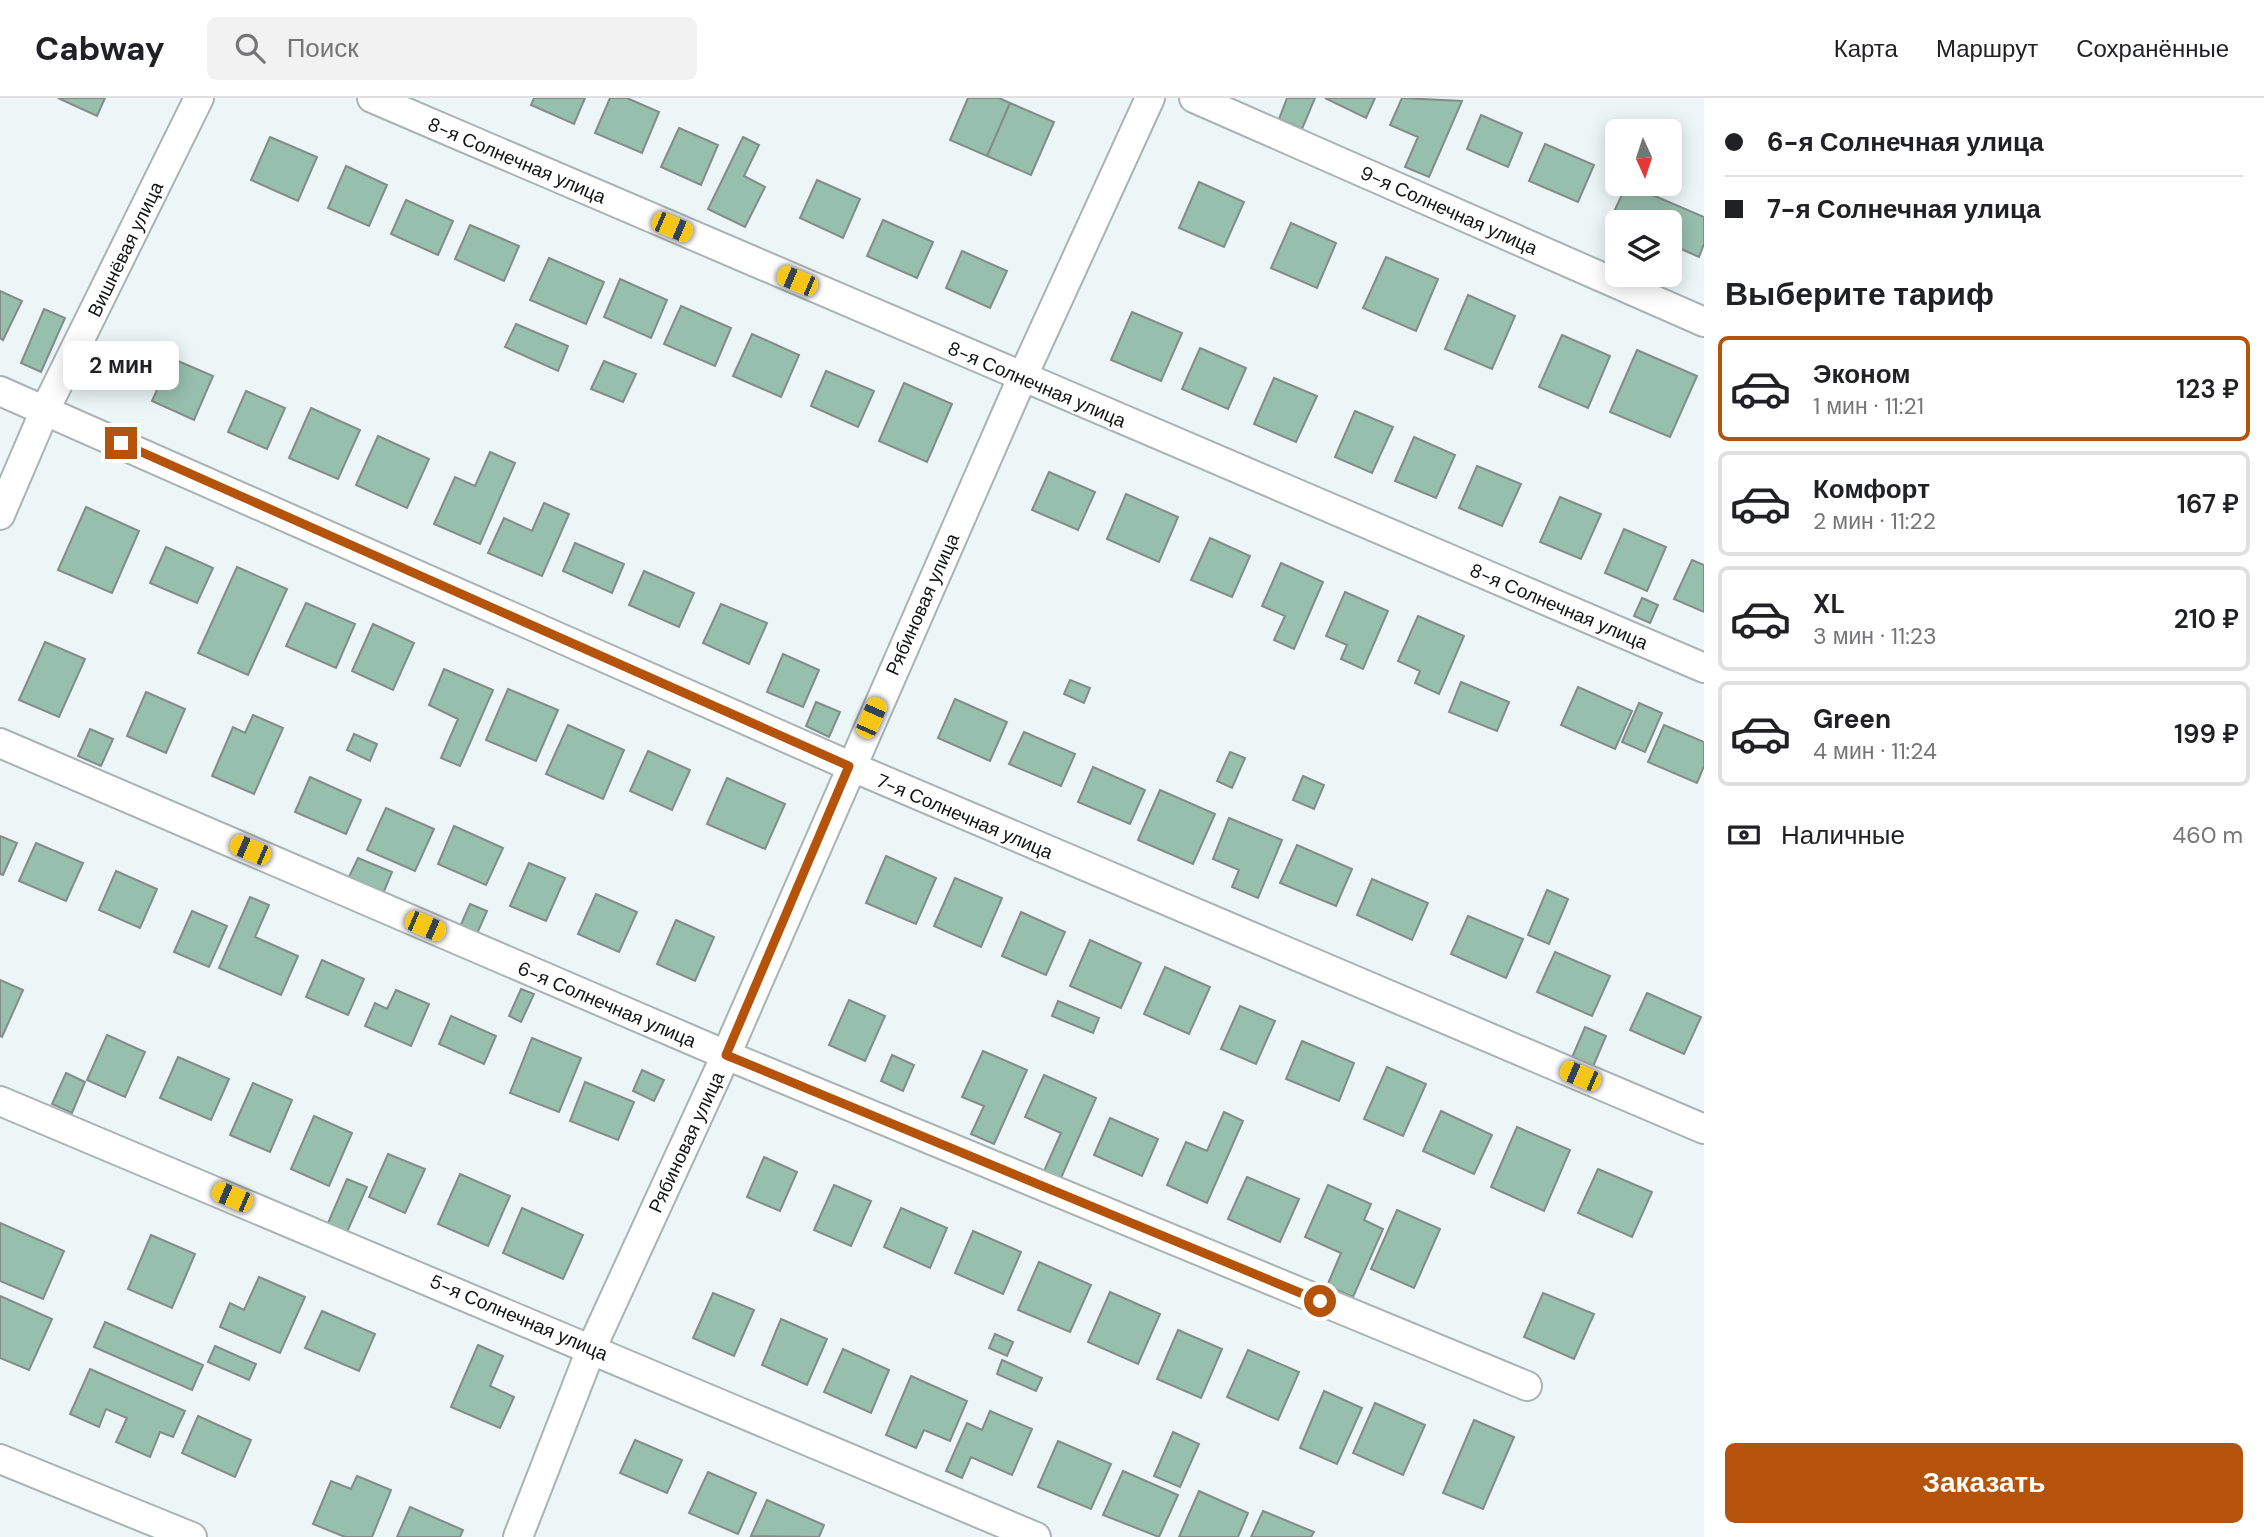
<!DOCTYPE html>
<html lang="ru">
<head>
<meta charset="utf-8">
<style>
  :root { --surface:#fff; --page:#f2f2f2; --text:#202124; --muted:#757577; --line:#e0e0e0; --accent:#b45309 }
  body { margin:0; font-family:"DM Sans",sans-serif; background:var(--page); color:var(--text); height:100vh; display:flex; flex-direction:column; font-size:26px; white-space:nowrap }
  * { box-sizing:border-box; margin:0 }
  p { font-size:23px; color:var(--muted) }
  .icon { flex:none; width:38px; height:38px; fill:none; stroke:currentColor; stroke-width:2; stroke-linecap:round; stroke-linejoin:round }
  .map { position:relative; flex:1; overflow:hidden }
  .details { display:flex; flex-direction:column; background:var(--surface); width:560px }
  .details>* { flex:none }
  .banner { display:grid; align-content:center; height:154px; padding:0 21px; background:var(--surface) }
  .needle { width:46px; rotate:177deg }
  .buttons { position:absolute; left:1605px; top:21px; display:grid; gap:14px }
  .buttons a { display:grid; place-items:center; width:77px; height:77px; border-radius:10px; background:var(--surface); box-shadow:0 4px 18px #0003; font-size:35px }
  .end { position:absolute; width:32px; height:32px; margin:-16px; border:9px solid #b45309; background:#fff; box-shadow:0 0 0 4px #fff }
  .from { border-radius:50% }
  .bubble { position:absolute; height:49px; border-radius:10px; background:var(--surface); box-shadow:0 4px 18px #0003; font-size:23px; font-weight:600; line-height:49px; text-align:center }
  .car { position:absolute; width:21px; height:42px; margin:-21px -10px; border-radius:9px; box-shadow:0 0 5px 2px #0007; background:linear-gradient(#f5c518 24%,#345 0 40%,#f5c518 0 76%,#345 0 86%,#f5c518 0) }
  .banner b { display:flex; align-items:center; gap:24px; height:66px; font-size:26px }
  .banner b+b { border-top:2px solid var(--line) }
  .banner i { width:18px; height:18px; background:var(--text) }
  ul { padding:0; list-style:none }
  li { display:flex; align-items:center; gap:21px; height:105px; margin:0 14px 10px; padding:0 7px; border:4px solid var(--line); border-radius:10px }
  li div { flex:1 }
  li b { display:block; font-size:26px }
  li em { font-style:normal; font-weight:600 }
  li.on { border-color:var(--accent) }
  li>.icon { width:63px; height:63px; stroke-width:1.5 }
  h2 { padding:0 21px; font-size:32px; line-height:84px }
  .pay { display:flex; align-items:center; gap:18px; height:77px; padding:0 21px; font-size:26px }
  .pay p { margin-inline-start:auto }
  .primary-button { display:flex; gap:14px; margin-top:auto; padding:14px 21px }
  .primary-button a { flex:1; height:80px; border-radius:10px; background:var(--accent); color:#fff; font-size:28px; font-weight:600; line-height:80px; text-align:center }
  header { display:flex; align-items:center; gap:42px; box-sizing:border-box; height:98px; padding:0 35px; background:var(--surface); border-bottom:2px solid var(--line) }
  header strong { font-size:33px }
  nav { display:flex; gap:38px; margin-inline-start:auto; font-size:24px }
  .search { width:490px; height:63px; background:var(--page); display:flex; align-items:center; gap:18px; box-sizing:border-box; padding:0 24px; border-radius:10px; color:var(--muted); font-size:26px }
  main { display:flex; flex:1; min-height:0 }
  .map>svg:first-child { display:block }
  .building { fill:#97bfae; stroke:#848b88; stroke-width:2 }
  .lines { fill:none; stroke-linecap:round; stroke-linejoin:round }
  .minor-casing { stroke:#aab3b3; stroke-width:32 }
  .minor { stroke:#fff; stroke-width:28 }
  .route { stroke:#b45309; stroke-width:9 }
  .labels { text-anchor:middle; stroke-width:5; stroke-linejoin:round; paint-order:stroke }
  .street-label { font-size:19px; fill:#111414; stroke:#fff }
</style>
</head>
<body>
<header>
<strong>Cabway</strong>
<div class="search"><svg class="icon" aria-label="search" viewBox="0 0 24 24"><circle cx="10" cy="10" r="6"/><path d="M15 15l6 6"/></svg>Поиск</div>
<nav><a>Карта</a><a>Маршрут</a><a>Сохранённые</a></nav>
</header>
<main>
<div class="map">
<svg width="1704" height="1439" viewBox="0 0 1704 1439">
  <rect width="100%" height="100%" fill="#ecf6f6"/>
  <path class="building" d="M 58,0 L 105,0 L 97,18 Z
    M 534,0 L 585,0 L 574,26 L 531,7 Z
    M 610,0 L 627,0 L 659,14 L 642,55 L 595,35 Z
    M 968,0 L 999,0 L 1010,5 L 987,58 L 950,42 Z
    M 1287,0 L 1315,0 L 1302,31 L 1279,21 Z
    M 1325,0 L 1375,0 L 1366,20 Z
    M 1402,0 L 1462,3 L 1429,79 L 1405,69 L 1418,39 L 1390,27 Z
    M 1010,5 L 1054,24 L 1031,77 L 987,58 Z
    M 1481,17 L 1522,35 L 1508,69 L 1467,51 Z
    M 679,30 L 718,47 L 701,87 L 661,69 Z
    M 270,39 L 317,59 L 298,103 L 251,82 Z
    M 743,39 L 759,47 L 744,78 L 765,89 L 745,129 L 708,111 Z
    M 1545,46 L 1594,67 L 1578,104 L 1529,83 Z
    M 346,68 L 387,87 L 369,128 L 328,110 Z
    M 817,82 L 860,101 L 843,140 L 800,120 Z
    M 1199,84 L 1244,104 L 1224,149 L 1179,130 Z
    M 1627,86 L 1704,119 L 1704,146 L 1699,159 L 1670,146 L 1670,124 L 1620,124 L 1611,120 Z
    M 406,102 L 453,123 L 438,157 L 391,136 Z
    M 883,122 L 933,144 L 917,180 L 867,158 Z
    M 1291,125 L 1336,145 L 1317,190 L 1271,170 Z
    M 470,127 L 519,148 L 504,183 L 455,161 Z
    M 962,153 L 1007,173 L 990,210 L 946,190 Z
    M 1386,159 L 1438,181 L 1416,233 L 1363,210 Z
    M 549,160 L 604,184 L 586,226 L 530,202 Z
    M 620,181 L 667,202 L 651,240 L 604,219 Z
    M 0,193 L 22,203 L 3,242 L 0,240 Z
    M 1468,197 L 1515,218 L 1492,271 L 1445,251 Z
    M 681,208 L 731,230 L 715,268 L 664,246 Z
    M 44,211 L 65,220 L 41,274 L 21,265 Z
    M 1132,214 L 1182,235 L 1161,283 L 1111,262 Z
    M 516,226 L 568,248 L 558,273 L 505,249 Z
    M 752,236 L 799,257 L 781,299 L 733,278 Z
    M 1562,237 L 1610,258 L 1588,310 L 1539,289 Z
    M 1200,250 L 1246,270 L 1228,311 L 1182,291 Z
    M 1637,252 L 1697,278 L 1670,339 L 1610,314 Z
    M 171,260 L 213,278 L 194,322 L 152,303 Z
    M 604,263 L 636,276 L 623,304 L 591,291 Z
    M 826,273 L 874,293 L 858,329 L 811,308 Z
    M 1274,280 L 1317,298 L 1296,344 L 1254,326 Z
    M 904,285 L 952,306 L 927,364 L 879,343 Z
    M 246,293 L 285,310 L 267,351 L 228,334 Z
    M 311,310 L 360,332 L 338,381 L 289,360 Z
    M 1355,313 L 1393,329 L 1372,375 L 1335,359 Z
    M 378,338 L 429,361 L 407,410 L 356,387 Z
    M 1414,339 L 1455,357 L 1436,400 L 1395,383 Z
    M 490,354 L 515,365 L 480,446 L 434,426 L 455,379 L 475,388 Z
    M 1477,368 L 1521,386 L 1502,428 L 1459,410 Z
    M 1049,374 L 1095,394 L 1078,432 L 1032,412 Z
    M 1126,396 L 1178,419 L 1159,464 L 1107,441 Z
    M 1560,399 L 1601,416 L 1581,461 L 1540,444 Z
    M 544,405 L 569,416 L 542,478 L 488,455 L 504,420 L 532,433 Z
    M 86,409 L 139,433 L 112,495 L 58,472 Z
    M 1624,431 L 1666,449 L 1647,493 L 1605,475 Z
    M 1210,440 L 1250,458 L 1232,499 L 1191,482 Z
    M 575,445 L 624,466 L 612,495 L 563,473 Z
    M 166,449 L 213,470 L 197,505 L 150,485 Z
    M 1692,462 L 1704,467 L 1704,514 L 1674,501 Z
    M 1281,465 L 1323,484 L 1294,551 L 1274,542 L 1285,518 L 1262,508 Z
    M 237,469 L 287,491 L 248,577 L 198,555 Z
    M 644,473 L 694,495 L 679,529 L 629,507 Z
    M 1345,494 L 1388,513 L 1363,571 L 1341,561 L 1347,547 L 1326,538 Z
    M 1642,500 L 1658,507 L 1650,525 L 1634,518 Z
    M 306,505 L 355,526 L 336,570 L 286,548 Z
    M 721,506 L 767,525 L 749,566 L 703,545 Z
    M 1418,518 L 1464,538 L 1439,596 L 1415,585 L 1420,573 L 1398,563 Z
    M 373,526 L 414,545 L 393,592 L 352,573 Z
    M 45,544 L 85,561 L 59,619 L 19,602 Z
    M 783,556 L 819,572 L 803,609 L 767,594 Z
    M 444,571 L 493,592 L 460,668 L 441,660 L 458,621 L 429,607 Z
    M 1070,582 L 1090,590 L 1084,605 L 1064,596 Z
    M 1461,584 L 1509,604 L 1497,633 L 1449,614 Z
    M 1578,589 L 1632,613 L 1615,651 L 1561,627 Z
    M 508,591 L 558,612 L 536,663 L 486,642 Z
    M 146,594 L 185,611 L 166,655 L 127,638 Z
    M 955,601 L 1007,624 L 990,663 L 938,640 Z
    M 816,604 L 840,614 L 829,639 L 806,628 Z
    M 1639,605 L 1662,615 L 1645,654 L 1622,644 Z
    M 253,617 L 283,630 L 254,696 L 212,678 L 233,629 L 245,635 Z
    M 568,627 L 624,652 L 603,701 L 546,676 Z
    M 1664,627 L 1704,644 L 1704,668 L 1697,685 L 1648,664 Z
    M 90,631 L 113,641 L 101,668 L 78,658 Z
    M 1024,634 L 1075,656 L 1061,688 L 1009,666 Z
    M 354,636 L 377,646 L 370,663 L 347,652 Z
    M 648,653 L 690,672 L 672,712 L 630,693 Z
    M 1230,654 L 1245,660 L 1232,690 L 1217,683 Z
    M 1093,669 L 1145,692 L 1130,726 L 1078,704 Z
    M 1303,678 L 1324,687 L 1314,711 L 1293,702 Z
    M 310,679 L 361,702 L 346,736 L 295,714 Z
    M 727,680 L 785,706 L 765,751 L 707,726 Z
    M 1160,692 L 1215,716 L 1193,766 L 1138,742 Z
    M 386,710 L 434,731 L 415,773 L 367,752 Z
    M 1229,720 L 1282,742 L 1258,800 L 1232,789 L 1239,772 L 1213,761 Z
    M 454,728 L 503,750 L 486,787 L 438,766 Z
    M 0,738 L 17,745 L 3,777 L 0,776 Z
    M 36,745 L 83,765 L 66,803 L 19,783 Z
    M 1297,747 L 1352,771 L 1336,808 L 1280,785 Z
    M 886,758 L 936,780 L 916,826 L 866,805 Z
    M 358,760 L 392,774 L 382,798 L 347,783 Z
    M 529,765 L 565,780 L 546,823 L 510,808 Z
    M 116,773 L 157,791 L 140,830 L 99,812 Z
    M 955,780 L 1002,800 L 981,849 L 934,828 Z
    M 1372,781 L 1428,805 L 1412,842 L 1357,817 Z
    M 1547,792 L 1568,801 L 1549,846 L 1528,837 Z
    M 596,796 L 637,814 L 619,854 L 578,836 Z
    M 250,799 L 269,807 L 255,839 L 298,858 L 281,897 L 219,870 Z
    M 470,806 L 487,813 L 476,838 L 459,831 Z
    M 192,813 L 227,828 L 209,869 L 174,854 Z
    M 1021,814 L 1065,834 L 1046,877 L 1002,858 Z
    M 1468,818 L 1523,841 L 1506,880 L 1451,856 Z
    M 676,822 L 714,839 L 695,883 L 657,866 Z
    M 1090,842 L 1141,865 L 1121,910 L 1070,888 Z
    M 1555,854 L 1610,878 L 1592,918 L 1537,894 Z
    M 322,862 L 364,881 L 348,917 L 306,899 Z
    M 1165,869 L 1210,889 L 1189,936 L 1144,916 Z
    M 0,882 L 23,892 L 2,939 L 0,938 Z
    M 521,891 L 534,896 L 521,924 L 509,918 Z
    M 396,892 L 429,906 L 411,948 L 365,928 L 375,905 L 387,911 Z
    M 1647,895 L 1701,919 L 1684,956 L 1630,932 Z
    M 849,902 L 885,918 L 865,963 L 829,947 Z
    M 1058,903 L 1099,920 L 1093,935 L 1052,918 Z
    M 1240,908 L 1275,923 L 1256,966 L 1221,951 Z
    M 451,918 L 496,938 L 484,966 L 439,946 Z
    M 1585,929 L 1606,938 L 1592,971 L 1571,962 Z
    M 107,937 L 145,954 L 125,999 L 87,982 Z
    M 532,940 L 581,960 L 559,1014 L 510,995 Z
    M 1302,943 L 1354,965 L 1339,1003 L 1286,981 Z
    M 983,953 L 1027,972 L 994,1046 L 971,1036 L 984,1008 L 962,999 Z
    M 892,957 L 914,967 L 903,993 L 881,983 Z
    M 178,959 L 229,981 L 211,1022 L 160,1000 Z
    M 1387,969 L 1426,986 L 1403,1038 L 1364,1021 Z
    M 642,972 L 664,982 L 654,1003 L 633,993 Z
    M 66,975 L 85,984 L 72,1015 L 52,1006 Z
    M 1044,977 L 1096,1000 L 1061,1080 L 1044,1073 L 1061,1035 L 1025,1019 Z
    M 585,984 L 634,1004 L 618,1042 L 570,1023 Z
    M 253,985 L 292,1002 L 270,1054 L 230,1037 Z
    M 1441,1013 L 1492,1037 L 1474,1076 L 1423,1053 Z
    M 1224,1014 L 1243,1023 L 1207,1105 L 1167,1087 L 1186,1044 L 1207,1053 Z
    M 314,1018 L 352,1035 L 329,1088 L 291,1071 Z
    M 1110,1020 L 1158,1041 L 1142,1078 L 1094,1057 Z
    M 1517,1029 L 1570,1052 L 1544,1113 L 1491,1089 Z
    M 388,1056 L 425,1071 L 405,1115 L 369,1099 Z
    M 764,1059 L 797,1074 L 780,1113 L 747,1099 Z
    M 1598,1071 L 1652,1094 L 1632,1139 L 1578,1115 Z
    M 460,1076 L 510,1098 L 488,1148 L 438,1126 Z
    M 1247,1079 L 1299,1101 L 1280,1144 L 1228,1121 Z
    M 347,1081 L 367,1089 L 347,1134 L 328,1125 Z
    M 834,1087 L 871,1103 L 851,1148 L 814,1132 Z
    M 1328,1087 L 1371,1106 L 1364,1122 L 1383,1131 L 1353,1199 L 1327,1188 L 1341,1155 L 1305,1139 Z
    M 522,1110 L 583,1137 L 563,1181 L 503,1155 Z
    M 901,1110 L 947,1130 L 930,1170 L 884,1149 Z
    M 1397,1112 L 1440,1131 L 1414,1190 L 1371,1171 Z
    M 0,1125 L 64,1153 L 43,1201 L 0,1183 Z
    M 973,1133 L 1021,1154 L 1003,1196 L 955,1175 Z
    M 151,1137 L 195,1156 L 172,1210 L 128,1191 Z
    M 1039,1164 L 1091,1187 L 1070,1234 L 1018,1212 Z
    M 259,1179 L 305,1199 L 280,1255 L 220,1229 L 230,1205 L 244,1212 Z
    M 1110,1194 L 1160,1216 L 1138,1266 L 1088,1244 Z
    M 713,1195 L 754,1212 L 734,1258 L 693,1240 Z
    M 1543,1195 L 1594,1216 L 1574,1261 L 1524,1239 Z
    M 0,1198 L 52,1221 L 29,1272 L 0,1260 Z
    M 322,1213 L 375,1236 L 359,1273 L 305,1250 Z
    M 781,1221 L 827,1241 L 807,1287 L 762,1267 Z
    M 105,1224 L 203,1267 L 192,1292 L 94,1249 Z
    M 1178,1232 L 1222,1251 L 1201,1300 L 1157,1281 Z
    M 995,1236 L 1013,1244 L 1007,1258 L 989,1250 Z
    M 478,1247 L 503,1258 L 490,1288 L 514,1299 L 500,1330 L 451,1309 Z
    M 215,1248 L 256,1266 L 249,1282 L 208,1264 Z
    M 843,1251 L 889,1272 L 871,1315 L 824,1294 Z
    M 1248,1252 L 1299,1274 L 1278,1322 L 1227,1299 Z
    M 1002,1262 L 1042,1280 L 1036,1293 L 997,1276 Z
    M 90,1271 L 185,1313 L 173,1339 L 160,1334 L 150,1359 L 116,1344 L 127,1320 L 106,1311 L 99,1329 L 70,1316 Z
    M 911,1278 L 967,1303 L 950,1343 L 924,1332 L 916,1350 L 886,1337 Z
    M 1324,1293 L 1362,1310 L 1337,1366 L 1300,1350 Z
    M 1375,1305 L 1425,1327 L 1403,1377 L 1353,1355 Z
    M 990,1313 L 1032,1331 L 1012,1377 L 971,1359 L 962,1380 L 946,1373 L 967,1325 L 982,1332 Z
    M 198,1318 L 251,1342 L 235,1379 L 182,1355 Z
    M 1474,1322 L 1514,1339 L 1483,1411 L 1443,1395 Z
    M 1173,1334 L 1199,1346 L 1180,1389 L 1154,1378 Z
    M 635,1342 L 682,1362 L 667,1395 L 620,1375 Z
    M 1058,1343 L 1111,1366 L 1091,1411 L 1038,1389 Z
    M 1123,1373 L 1178,1397 L 1159,1439 L 1103,1417 Z
    M 708,1374 L 756,1395 L 738,1436 L 689,1415 Z
    M 357,1378 L 391,1392 L 372,1439 L 345,1439 L 313,1426 L 331,1383 L 351,1391 Z
    M 1199,1393 L 1248,1415 L 1238,1439 L 1179,1439 Z
    M 767,1402 L 824,1427 L 819,1439 L 751,1438 Z
    M 410,1409 L 463,1432 L 460,1439 L 397,1439 Z
    M 1263,1413 L 1314,1434 L 1311,1439 L 1251,1439 Z"/>
  <g class="lines">
    <defs>
      <path id="minor" d="M 372,0 L 1704,570
        M 1194,0 L 1704,224
        M 0,293 L 850,668 L 1704,1031
        M 0,417 L 45,312 L 199,0
        M 0,645 L 726,957 L 1527,1288
        M 0,1003 L 1036,1439
        M 0,1361 L 192,1439
        M 518,1439 L 592,1249 L 726,957 L 1022,280 L 1150,0"/>
    </defs>
    <use href="#minor" class="minor-casing"/>
    <use href="#minor" class="minor"/>
  </g>
  <g class="lines">
    <path class="route" d="M 121,345 L 849,668 L 726,957 L 1320,1203"/>
  </g>
  <g class="labels">
    <g class="street-label">
      <text transform="translate(517 62) rotate(23)" y="7">8-я Солнечная улица</text>
      <text transform="translate(1449 112) rotate(24)" y="7">9-я Солнечная улица</text>
      <text transform="translate(125 151) rotate(-64)" y="7">Вишнёвая улица</text>
      <text transform="translate(1037 286) rotate(23)" y="7">8-я Солнечная улица</text>
      <text transform="translate(922 506) rotate(-66)" y="7">Рябиновая улица</text>
      <text transform="translate(1559 508) rotate(23)" y="7">8-я Солнечная улица</text>
      <text transform="translate(965 718) rotate(23)" y="7">7-я Солнечная улица</text>
      <text transform="translate(607 906) rotate(23)" y="7">6-я Солнечная улица</text>
      <text transform="translate(686 1044) rotate(-65)" y="7">Рябиновая улица</text>
      <text transform="translate(519 1219) rotate(23)" y="7">5-я Солнечная улица</text>
    </g>
  </g>
</svg>
<div class="buttons">
<a><svg class="needle" viewBox="-14 -14 28 28"><path d="M0-13l5 13h-10z" fill="#e53935"/><path d="M0 13l5-13h-10z" fill="#757577"/></svg></a>
<a><svg class="icon" aria-label="layers" viewBox="0 0 24 24"><path d="M12 4l9 5-9 5-9-5zM3 14l9 5 9-5"/></svg></a>
</div>
<i class="end from" style="left:1320px;top:1203px"></i>
<i class="end" style="left:121px;top:345px"></i>
<div class="bubble" style="left:63px;top:243px;width:116px">2 мин</div>
<i class="car" style="left:672px;top:129px;rotate:113deg"></i>
<i class="car" style="left:797px;top:183px;rotate:293deg"></i>
<i class="car" style="left:871px;top:620px;rotate:24deg"></i>
<i class="car" style="left:250px;top:752px;rotate:293deg"></i>
<i class="car" style="left:425px;top:828px;rotate:113deg"></i>
<i class="car" style="left:1580px;top:978px;rotate:293deg"></i>
<i class="car" style="left:232px;top:1099px;rotate:293deg"></i>
</div>
<section class="details">
<div class="banner">
<b><i class="from"></i>6-я Солнечная улица</b>
<b><i></i>7-я Солнечная улица</b>
</div>
<h2>Выберите тариф</h2>
<ul>
<li class="on"><svg class="icon" aria-label="car" viewBox="0 0 24 24"><path d="M5 17H2v-5l4-1 3-4h7l3 4 3 1v5h-3M9 17h6M6 11h13"/><circle cx="7" cy="17" r="2"/><circle cx="17" cy="17" r="2"/></svg><div><b>Эконом</b><p>1 мин · 11:21</p></div><em>123 ₽</em></li>
<li><svg class="icon" aria-label="car" viewBox="0 0 24 24"><path d="M5 17H2v-5l4-1 3-4h7l3 4 3 1v5h-3M9 17h6M6 11h13"/><circle cx="7" cy="17" r="2"/><circle cx="17" cy="17" r="2"/></svg><div><b>Комфорт</b><p>2 мин · 11:22</p></div><em>167 ₽</em></li>
<li><svg class="icon" aria-label="car" viewBox="0 0 24 24"><path d="M5 17H2v-5l4-1 3-4h7l3 4 3 1v5h-3M9 17h6M6 11h13"/><circle cx="7" cy="17" r="2"/><circle cx="17" cy="17" r="2"/></svg><div><b>XL</b><p>3 мин · 11:23</p></div><em>210 ₽</em></li>
<li><svg class="icon" aria-label="car" viewBox="0 0 24 24"><path d="M5 17H2v-5l4-1 3-4h7l3 4 3 1v5h-3M9 17h6M6 11h13"/><circle cx="7" cy="17" r="2"/><circle cx="17" cy="17" r="2"/></svg><div><b>Green</b><p>4 мин · 11:24</p></div><em>199 ₽</em></li>
</ul>
<div class="pay"><svg class="icon" aria-label="cash" viewBox="0 0 24 24"><path d="M3 7h18v10H3z"/><circle cx="12" cy="12" r="2"/></svg>Наличные<p>460 m</p></div>
<div class="primary-button"><a>Заказать</a></div>
</section>
</main>
</body>
</html>
